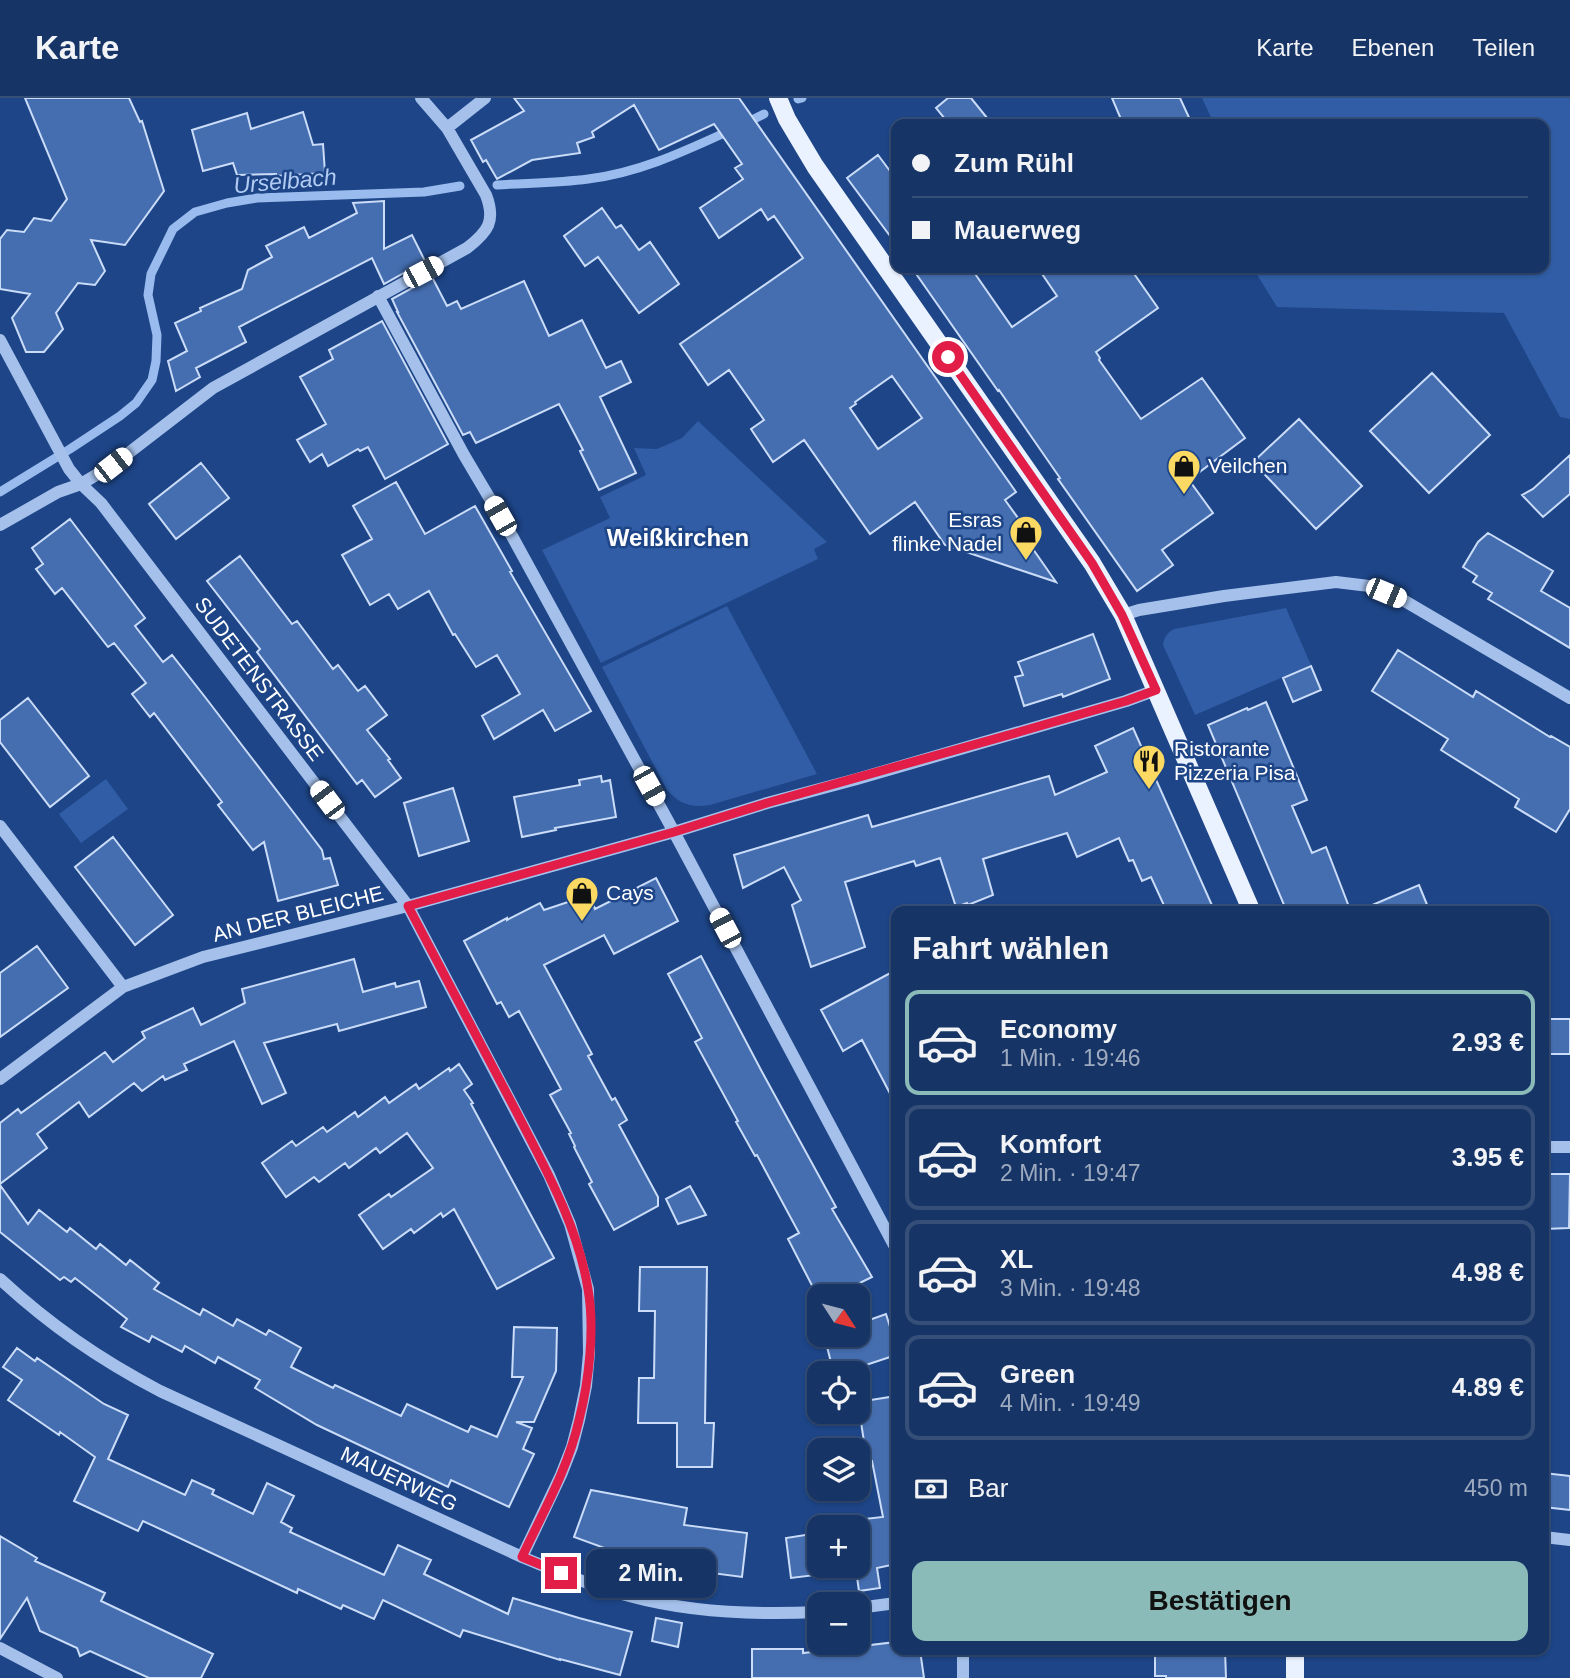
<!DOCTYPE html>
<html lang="de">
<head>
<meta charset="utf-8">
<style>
  :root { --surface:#163465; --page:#1f3c6b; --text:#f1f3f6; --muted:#9eaabf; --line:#354f79; --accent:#8bbbb9 }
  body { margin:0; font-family:Helvetica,sans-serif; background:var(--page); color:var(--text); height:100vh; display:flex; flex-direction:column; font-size:26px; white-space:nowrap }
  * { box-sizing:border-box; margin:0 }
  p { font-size:23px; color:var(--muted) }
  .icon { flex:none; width:38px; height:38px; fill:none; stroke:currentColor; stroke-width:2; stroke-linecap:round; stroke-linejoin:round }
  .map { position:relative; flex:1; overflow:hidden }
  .drawer { position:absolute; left:891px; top:808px; width:658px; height:749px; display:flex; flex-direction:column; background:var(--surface); border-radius:14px; box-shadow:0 2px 5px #0004,0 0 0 2px var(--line) }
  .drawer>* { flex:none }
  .top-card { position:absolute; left:891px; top:21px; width:658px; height:154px; border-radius:14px; box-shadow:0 2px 5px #0004,0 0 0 2px var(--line); display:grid; align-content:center; height:154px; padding:0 21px; background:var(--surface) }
  .needle { width:46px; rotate:126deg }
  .buttons { position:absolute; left:807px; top:1186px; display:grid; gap:14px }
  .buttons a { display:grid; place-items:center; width:63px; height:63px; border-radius:14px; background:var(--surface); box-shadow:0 2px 5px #0004,0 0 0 2px var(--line); font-size:35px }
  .end { position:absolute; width:32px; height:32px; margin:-16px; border:9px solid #e11d48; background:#fff; box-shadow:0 0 0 4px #fff }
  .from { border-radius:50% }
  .bubble { position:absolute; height:49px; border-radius:14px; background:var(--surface); box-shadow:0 2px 5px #0004,0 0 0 2px var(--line); font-size:23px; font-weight:600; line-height:49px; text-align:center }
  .car { position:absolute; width:21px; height:42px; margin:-21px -10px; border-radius:9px; box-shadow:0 0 5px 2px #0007; background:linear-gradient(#fff 24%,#345 0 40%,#fff 0 76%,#345 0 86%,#fff 0) }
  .top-card b { display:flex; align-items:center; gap:24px; height:66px; font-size:26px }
  .top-card b+b { border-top:2px solid var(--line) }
  .top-card i { width:18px; height:18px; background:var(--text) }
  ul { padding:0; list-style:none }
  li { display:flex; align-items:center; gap:21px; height:105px; margin:0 14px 10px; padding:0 7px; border:4px solid var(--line); border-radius:14px }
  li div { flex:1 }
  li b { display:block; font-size:26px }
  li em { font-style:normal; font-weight:600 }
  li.active { border-color:var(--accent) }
  li>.icon { width:63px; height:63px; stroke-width:1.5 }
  h2 { padding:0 21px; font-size:32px; line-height:84px }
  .pay { display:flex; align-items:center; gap:18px; height:77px; padding:0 21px; font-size:26px }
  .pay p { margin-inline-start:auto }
  .action { display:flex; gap:14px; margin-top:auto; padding:14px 21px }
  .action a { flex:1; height:80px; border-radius:14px; background:var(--accent); color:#111; font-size:28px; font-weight:600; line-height:80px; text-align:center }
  header { display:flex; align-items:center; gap:42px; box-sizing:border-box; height:98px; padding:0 35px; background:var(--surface); border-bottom:2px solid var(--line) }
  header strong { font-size:33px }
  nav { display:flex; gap:38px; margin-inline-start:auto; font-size:24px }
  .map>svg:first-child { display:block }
  .green { fill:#305da5 }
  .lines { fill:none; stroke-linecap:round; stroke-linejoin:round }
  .stream { stroke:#99bbed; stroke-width:9 }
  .building { fill:#456eb0; stroke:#cadcf8; stroke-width:2; fill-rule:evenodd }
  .minor { stroke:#a5c1eb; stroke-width:12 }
  .major { stroke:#eaf1ff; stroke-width:18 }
  .route { stroke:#e11d48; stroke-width:9 }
  .labels { text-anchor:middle; stroke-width:5; stroke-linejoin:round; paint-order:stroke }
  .poi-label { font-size:21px; fill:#fff; stroke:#1d4587; text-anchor:start }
  .street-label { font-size:21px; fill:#fff; stroke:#1d4587 }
  .water-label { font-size:23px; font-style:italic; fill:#b1cbf3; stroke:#1d4587 }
  .quarter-label { font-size:24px; font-weight:bold; fill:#fff; stroke:#1d4587 }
</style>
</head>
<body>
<header>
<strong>Karte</strong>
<nav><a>Karte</a><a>Ebenen</a><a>Teilen</a></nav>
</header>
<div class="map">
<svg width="1570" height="1580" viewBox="0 0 1570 1580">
  <rect width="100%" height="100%" fill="#1d4587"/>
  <path class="green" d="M 1202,0 L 1570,0 L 1570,321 L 1560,319 L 1504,215 L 1277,209 L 1253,170 L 1544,170 L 1544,26 L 1214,26 Z
    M 698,323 L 827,444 L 814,451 L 818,461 L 601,565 L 542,452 L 610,420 L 600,399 L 646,377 L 634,350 L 657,351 L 682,340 Z
    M 727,508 L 817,676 L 710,707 C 690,710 680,706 667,692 L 602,569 Z
    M 1286,510 L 1311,567 L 1195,617 L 1163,547 C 1164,539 1167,535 1174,531 Z
    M 106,681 L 128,711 L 81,745 L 59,716 Z"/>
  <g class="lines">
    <path class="stream" d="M 798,1 L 802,0
      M 744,26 L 764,16
      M 497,87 C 527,85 558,85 588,81 C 639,75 685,53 731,32
      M 0,394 L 70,351 L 120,318 L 136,305 L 152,282 L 156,263 L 157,237 L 148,197 L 151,176 L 173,131 L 195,114 L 227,105 L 257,100 L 424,94 L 460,88"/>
  </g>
  <path class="building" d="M 25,0 L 129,0 L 140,24 L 142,23 L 164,93 L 125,147 L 91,142 L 105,173 L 95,187 L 78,185 L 56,215 L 63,231 L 44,254 L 26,254 L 12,220 L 30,196 L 0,191 L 0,141 L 7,132 L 24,134 L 34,120 L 51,123 L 67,101 Z
    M 514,0 L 739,0 L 1016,394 L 1005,402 L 1031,438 L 1026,441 L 1056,484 L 945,447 L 915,404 L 870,436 L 804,342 L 773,364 L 751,331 L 764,322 L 729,272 L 708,287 L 680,246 L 803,160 L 774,118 L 768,122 L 761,111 L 719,140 L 700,110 L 743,81 L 735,70 L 742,66 L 714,26 L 659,52 L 634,7 L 592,34 L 594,39 L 577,45 L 580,55 L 532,62 L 497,81 L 486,62 L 483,64 L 471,42 L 524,13 ZM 892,278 L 922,320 L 878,351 L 850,310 L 856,306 L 855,304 Z
    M 948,0 L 971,0 L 992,26 L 949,26 L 936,10 Z
    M 1112,0 L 1180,0 L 1192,26 L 1123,26 Z
    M 303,14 L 313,47 L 323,46 L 325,75 L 276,78 L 276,76 L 237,77 L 233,65 L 203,73 L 192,32 L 247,15 L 251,31 Z
    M 878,57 L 896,81 L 896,146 L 847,80 Z
    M 384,103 L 384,151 L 412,137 L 425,163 L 384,186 L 372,160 L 239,229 L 246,244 L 196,270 L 200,279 L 176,293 L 168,263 L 187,253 L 175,225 L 201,213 L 200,210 L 242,191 L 248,172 L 272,159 L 266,148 L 304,129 L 309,140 L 357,115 L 353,105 Z
    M 602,110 L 616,130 L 621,127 L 639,152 L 650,144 L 679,186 L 639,215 L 598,159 L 585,168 L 564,138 Z
    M 912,170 L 971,170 L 1012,229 L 1057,198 L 1038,170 L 1130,170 L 1158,210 L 1096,254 L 1100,260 L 1099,262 L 1141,321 L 1202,280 L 1245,340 L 1189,382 L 1213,415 L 1162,452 L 1173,467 L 1137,493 L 1058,381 L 1060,380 L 999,292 L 998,293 Z
    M 432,179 L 447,208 L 457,203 L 461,211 L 524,183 L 549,238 L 582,222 L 606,270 L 621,263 L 631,284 L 600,299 L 636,375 L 599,392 L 580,353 L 583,352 L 559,306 L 476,345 L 470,334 L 463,337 L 397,214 L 398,214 L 392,201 Z
    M 382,223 L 448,346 L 385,381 L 368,349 L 360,353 L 358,351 L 328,368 L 322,356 L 310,364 L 297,342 L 326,326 L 300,279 L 333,261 L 329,252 Z
    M 1432,275 L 1490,337 L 1429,395 L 1370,333 Z
    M 1299,321 L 1362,388 L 1316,431 L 1253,364 Z
    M 1570,357 L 1570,396 L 1543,419 L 1522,397 L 1533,391 Z
    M 201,365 L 229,400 L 176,441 L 149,406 Z
    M 396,384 L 425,436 L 475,408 L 512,473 L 510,474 L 591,613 L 555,633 L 543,612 L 494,641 L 482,618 L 520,596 L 497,557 L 476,569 L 455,536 L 453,537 L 429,493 L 398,511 L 389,496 L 370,507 L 342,457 L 372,441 L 353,408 Z
    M 70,421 L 145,520 L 135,528 L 163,564 L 172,557 L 205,599 L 297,719 L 322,752 L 324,761 L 330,760 L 338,787 L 278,803 L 264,744 L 253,752 L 218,707 L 222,704 L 154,615 L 150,619 L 132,596 L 146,585 L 114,545 L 108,549 L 62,490 L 55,496 L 36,471 L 43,466 L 32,450 Z
    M 1488,435 L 1553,473 L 1541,493 L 1570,510 L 1570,550 L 1488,501 L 1492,495 L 1473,484 L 1477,478 L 1463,469 L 1478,444 Z
    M 240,458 L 292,526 L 297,523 L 333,571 L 338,567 L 358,593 L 365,588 L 387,617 L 367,632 L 390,661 L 388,662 L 401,680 L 375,699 L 362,682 L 357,686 L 257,554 L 260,551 L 207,483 Z
    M 1093,536 L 1110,581 L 1063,599 L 1062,596 L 1024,608 L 1015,579 L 1023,577 L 1018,564 Z
    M 1398,552 L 1473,599 L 1476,593 L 1550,639 L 1551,638 L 1570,649 L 1570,711 L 1556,734 L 1515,709 L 1519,701 L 1441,652 L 1448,641 L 1372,593 Z
    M 1311,568 L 1321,592 L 1293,604 L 1283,580 Z
    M 28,600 L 89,678 L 50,709 L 0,644 L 0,622 Z
    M 1266,604 L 1307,702 L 1292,708 L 1312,755 L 1326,749 L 1351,814 L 1287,814 L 1208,627 L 1247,610 L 1248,612 Z
    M 1133,630 L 1215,814 L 1167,814 L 1151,779 L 1142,783 L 1133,762 L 1129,763 L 1119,740 L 1077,759 L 1067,735 L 983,761 L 993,797 L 968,807 L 967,805 L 956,809 L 940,760 L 916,768 L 914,763 L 845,784 L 865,849 L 811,869 L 792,807 L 801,802 L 784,769 L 743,790 L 734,757 L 868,717 L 872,729 L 1049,678 L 1055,697 L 1107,674 L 1095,648 Z
    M 601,678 L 602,684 L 610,682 L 616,719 L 555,730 L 556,732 L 522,739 L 514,699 L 580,687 L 579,682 Z
    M 453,690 L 469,743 L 419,758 L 404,705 Z
    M 113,739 L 173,817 L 135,847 L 75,769 Z
    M 656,780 L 678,823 L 614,856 L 604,837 L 544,867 L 592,956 L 588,958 L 612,1002 L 615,1000 L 627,1022 L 619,1027 L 658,1099 L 658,1108 L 614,1132 L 589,1086 L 592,1084 L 574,1049 L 575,1048 L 569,1036 L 571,1035 L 550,997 L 561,991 L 519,913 L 509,919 L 501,904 L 497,906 L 464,843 L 507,820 L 507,822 L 540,805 L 544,812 L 589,797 L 595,811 Z
    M 1419,787 L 1430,814 L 1356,814 Z
    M 37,848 L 68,890 L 0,939 L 0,875 Z
    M 701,858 L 761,972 L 836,1109 L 832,1111 L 872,1179 L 831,1199 L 819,1199 L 819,1201 L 788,1141 L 799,1135 L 757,1057 L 755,1058 L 736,1024 L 738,1023 L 695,944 L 702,940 L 668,876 Z
    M 354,861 L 363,894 L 395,885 L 396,889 L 419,883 L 426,909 L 339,933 L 337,926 L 264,945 L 286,995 L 262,1006 L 234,943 L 184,966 L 187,972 L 165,982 L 163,978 L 142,993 L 134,985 L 89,1019 L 79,1004 L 37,1036 L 47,1050 L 0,1086 L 0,1025 L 18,1011 L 21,1015 L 105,954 L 113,964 L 145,940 L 142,934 L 193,910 L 201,927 L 245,905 L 242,891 Z
    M 896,872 L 896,1007 L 862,942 L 843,953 L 821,912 Z
    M 1549,921 L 1570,921 L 1570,956 L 1548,956 Z
    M 459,966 L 472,986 L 464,992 L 473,1005 L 471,1006 L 554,1160 L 497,1191 L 454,1111 L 443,1119 L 441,1115 L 414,1135 L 411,1131 L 383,1151 L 359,1117 L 389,1096 L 391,1099 L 433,1070 L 407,1035 L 380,1055 L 376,1050 L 349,1070 L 345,1065 L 319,1084 L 314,1079 L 286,1099 L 262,1065 L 292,1043 L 296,1048 L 323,1029 L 327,1034 L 355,1014 L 358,1019 L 385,999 L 389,1005 L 416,986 L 419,991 L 449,970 L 450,973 Z
    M 1544,1076 L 1570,1076 L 1569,1130 L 1544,1131 Z
    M 0,1087 L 28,1126 L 39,1112 L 67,1134 L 70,1130 L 96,1151 L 100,1146 L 126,1167 L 130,1162 L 159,1185 L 154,1191 L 200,1217 L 203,1211 L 233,1228 L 237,1221 L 266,1237 L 269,1232 L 301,1250 L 291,1269 L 333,1290 L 335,1287 L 401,1318 L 407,1306 L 468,1334 L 471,1328 L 497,1339 L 523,1279 L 512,1279 L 514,1229 L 557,1230 L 556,1273 L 534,1324 L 516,1324 L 532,1330 L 523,1351 L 534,1356 L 509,1409 L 451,1382 L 448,1389 L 317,1327 L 255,1290 L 260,1282 L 218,1259 L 215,1265 L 185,1248 L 182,1254 L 152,1238 L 149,1244 L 121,1229 L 127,1221 L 75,1180 L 71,1184 L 64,1179 L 60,1182 L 0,1134 Z
    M 690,1088 L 706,1117 L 678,1126 L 666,1101 Z
    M 640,1169 L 707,1169 L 705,1325 L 714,1325 L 712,1369 L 677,1369 L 677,1325 L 638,1325 L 639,1280 L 654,1280 L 655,1213 L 639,1213 Z
    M 886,1216 L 896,1248 L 896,1257 L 839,1276 L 834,1276 L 824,1237 L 858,1237 L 858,1226 Z
    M 17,1250 L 35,1263 L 37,1260 L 104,1306 L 128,1317 L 108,1361 L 185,1397 L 192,1382 L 214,1392 L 212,1396 L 253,1416 L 267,1385 L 294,1398 L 281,1424 L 292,1430 L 290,1434 L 384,1477 L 398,1447 L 431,1462 L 424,1476 L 508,1516 L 513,1500 L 579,1520 L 632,1534 L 620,1577 L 560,1561 L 560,1562 L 463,1532 L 460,1539 L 383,1502 L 374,1521 L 343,1507 L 341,1511 L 298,1491 L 297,1495 L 143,1423 L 138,1433 L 74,1403 L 95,1359 L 60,1334 L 59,1337 L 8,1302 L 22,1282 L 3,1269 Z
    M 896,1298 L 896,1466 L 877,1470 L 880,1490 L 859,1493 L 856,1472 L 791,1480 L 786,1440 L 812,1436 L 811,1427 L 883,1419 L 872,1363 L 867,1364 L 858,1304 ZM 819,1430 L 858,1430 L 858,1468 L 819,1468 Z
    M 1544,1375 L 1570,1378 L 1570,1412 L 1544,1409 Z
    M 591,1392 L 687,1410 L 684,1427 L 747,1435 L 742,1479 L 651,1467 L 574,1439 Z
    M 0,1438 L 37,1460 L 35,1463 L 105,1495 L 101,1503 L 213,1556 L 201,1580 L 149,1580 L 90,1553 L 80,1558 L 77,1550 L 40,1533 L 27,1500 L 0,1541 Z
    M 656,1520 L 682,1525 L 678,1549 L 652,1543 Z
    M 896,1544 L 896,1552 L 920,1552 L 924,1580 L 752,1580 L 752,1551 L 803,1551 L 803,1555 Z
    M 1155,1552 L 1225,1552 L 1226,1580 L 1166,1580 L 1166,1578 L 1155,1578 Z"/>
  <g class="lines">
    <path class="minor" d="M 447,30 L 485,0
      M 378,198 L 464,357 L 512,438 L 674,734 L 896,1151
      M 0,242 L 69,371 L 81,386 L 101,405 L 408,808 L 549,1077 L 570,1126 L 588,1191 L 589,1255 L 586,1288 L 579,1322 L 572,1349 L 561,1377 L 522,1459
      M 0,427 L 58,394 L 81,386 L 113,367 L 213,290 L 467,150 C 488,134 496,123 486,97 L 447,30 L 421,0
      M 1123,517 L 1139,512 L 1224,498 L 1336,484 L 1369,488 L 1403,502 L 1570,600
      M 0,728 L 123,889
      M 0,981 L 123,889 L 203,859 L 408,808 L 674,734 L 767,705 L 857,681 L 1126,603 L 1156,592
      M 1544,1049 L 1570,1049
      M 0,1181 C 50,1227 99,1261 160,1293 L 522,1459 C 558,1474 594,1489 633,1499 C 693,1515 757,1517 819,1514
      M 1544,1439 L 1570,1442
      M 858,1510 L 896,1505
      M 0,1550 L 57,1580
      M 963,1580 L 963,1552"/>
    <path class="major" d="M 778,0 L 787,21 L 815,68 L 1092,465 L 1123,517 L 1252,814
      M 1295,1580 L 1295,1552"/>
  </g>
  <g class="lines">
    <path class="route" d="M 561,1475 L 522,1459 C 543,1414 568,1371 579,1322 C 589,1283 595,1231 588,1191 C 578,1128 545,1070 517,1015 C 481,946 444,877 408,808 L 674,734 L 767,705 L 1019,634 L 1126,603 L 1156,592 L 1122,517 L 1092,465 L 948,259"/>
  </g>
  <defs>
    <symbol id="shop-pin" viewBox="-11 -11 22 30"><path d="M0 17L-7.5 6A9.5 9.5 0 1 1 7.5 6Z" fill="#fbd963" stroke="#1d4587"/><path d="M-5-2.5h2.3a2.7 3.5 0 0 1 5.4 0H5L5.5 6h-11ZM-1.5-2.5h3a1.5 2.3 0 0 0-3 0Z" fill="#111"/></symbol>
    <symbol id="restaurant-pin" viewBox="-11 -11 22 30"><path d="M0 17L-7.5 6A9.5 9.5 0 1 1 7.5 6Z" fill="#fbd963" stroke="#1d4587"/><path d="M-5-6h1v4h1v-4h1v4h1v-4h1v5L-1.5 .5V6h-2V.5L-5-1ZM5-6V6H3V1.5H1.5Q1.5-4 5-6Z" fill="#111"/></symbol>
  </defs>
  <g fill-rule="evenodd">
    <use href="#shop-pin" x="1165" y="349" width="38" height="52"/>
    <use href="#shop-pin" x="1007" y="415" width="38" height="52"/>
    <use href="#restaurant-pin" x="1130" y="644" width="38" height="52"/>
    <use href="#shop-pin" x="563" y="776" width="38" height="52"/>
  </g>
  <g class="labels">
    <g class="poi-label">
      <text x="1208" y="375">Veilchen</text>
      <text x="1002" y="429" text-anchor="end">Esras<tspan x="1002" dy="24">flinke Nadel</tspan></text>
      <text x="1174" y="658">Ristorante<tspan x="1174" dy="24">Pizzeria Pisa</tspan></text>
      <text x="606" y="802">Cays</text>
    </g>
    <g class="street-label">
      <text transform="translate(259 581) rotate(53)" y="7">SUDETENSTRASSE</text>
      <text transform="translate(298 816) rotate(-14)" y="7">AN DER BLEICHE</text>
      <text transform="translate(399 1381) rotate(25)" y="7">MAUERWEG</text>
    </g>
    <g class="water-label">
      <text transform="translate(285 83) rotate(-5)" y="8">Urselbach</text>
    </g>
    <g class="quarter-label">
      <text x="678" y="448">Weißkirchen</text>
    </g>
  </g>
</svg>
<div class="buttons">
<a><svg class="needle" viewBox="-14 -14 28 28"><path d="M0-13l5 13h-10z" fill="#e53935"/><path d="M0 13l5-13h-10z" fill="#9eaabf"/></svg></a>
<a><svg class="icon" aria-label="locate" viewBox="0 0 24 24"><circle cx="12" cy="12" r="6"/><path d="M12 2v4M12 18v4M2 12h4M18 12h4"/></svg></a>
<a><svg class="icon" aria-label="layers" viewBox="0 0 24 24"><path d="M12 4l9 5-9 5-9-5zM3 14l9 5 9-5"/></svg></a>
<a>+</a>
<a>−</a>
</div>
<i class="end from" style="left:948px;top:259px"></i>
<i class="end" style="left:561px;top:1475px"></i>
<div class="bubble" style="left:586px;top:1451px;width:130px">2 Min.</div>
<i class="car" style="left:423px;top:174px;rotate:62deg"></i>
<i class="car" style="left:113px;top:367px;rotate:52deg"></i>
<i class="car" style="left:500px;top:418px;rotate:330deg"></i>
<i class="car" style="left:1386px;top:495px;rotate:113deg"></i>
<i class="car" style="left:649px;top:688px;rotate:151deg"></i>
<i class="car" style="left:327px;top:702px;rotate:323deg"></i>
<i class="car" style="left:725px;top:830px;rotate:332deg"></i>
<div class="top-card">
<b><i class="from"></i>Zum Rühl</b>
<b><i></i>Mauerweg</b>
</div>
<section class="drawer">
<h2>Fahrt wählen</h2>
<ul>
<li class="active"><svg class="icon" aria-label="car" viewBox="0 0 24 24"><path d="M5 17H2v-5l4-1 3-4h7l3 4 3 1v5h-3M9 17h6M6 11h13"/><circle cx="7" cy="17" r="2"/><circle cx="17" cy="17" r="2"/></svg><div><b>Economy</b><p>1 Min. · 19:46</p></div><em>2.93 €</em></li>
<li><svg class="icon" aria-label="car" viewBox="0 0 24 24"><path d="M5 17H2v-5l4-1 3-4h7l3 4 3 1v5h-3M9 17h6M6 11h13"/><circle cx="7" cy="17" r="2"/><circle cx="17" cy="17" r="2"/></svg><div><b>Komfort</b><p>2 Min. · 19:47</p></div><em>3.95 €</em></li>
<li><svg class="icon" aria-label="car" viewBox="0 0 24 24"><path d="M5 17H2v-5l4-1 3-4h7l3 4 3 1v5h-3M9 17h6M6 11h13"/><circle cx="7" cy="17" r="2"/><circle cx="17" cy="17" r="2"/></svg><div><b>XL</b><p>3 Min. · 19:48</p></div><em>4.98 €</em></li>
<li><svg class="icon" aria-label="car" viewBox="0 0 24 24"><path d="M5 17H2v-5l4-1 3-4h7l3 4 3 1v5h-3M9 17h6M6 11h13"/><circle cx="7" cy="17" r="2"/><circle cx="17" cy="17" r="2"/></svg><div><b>Green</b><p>4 Min. · 19:49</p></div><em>4.89 €</em></li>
</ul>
<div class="pay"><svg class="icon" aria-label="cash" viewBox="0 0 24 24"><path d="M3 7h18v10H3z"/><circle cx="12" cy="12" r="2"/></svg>Bar<p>450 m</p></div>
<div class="action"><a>Bestätigen</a></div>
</section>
</div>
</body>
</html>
